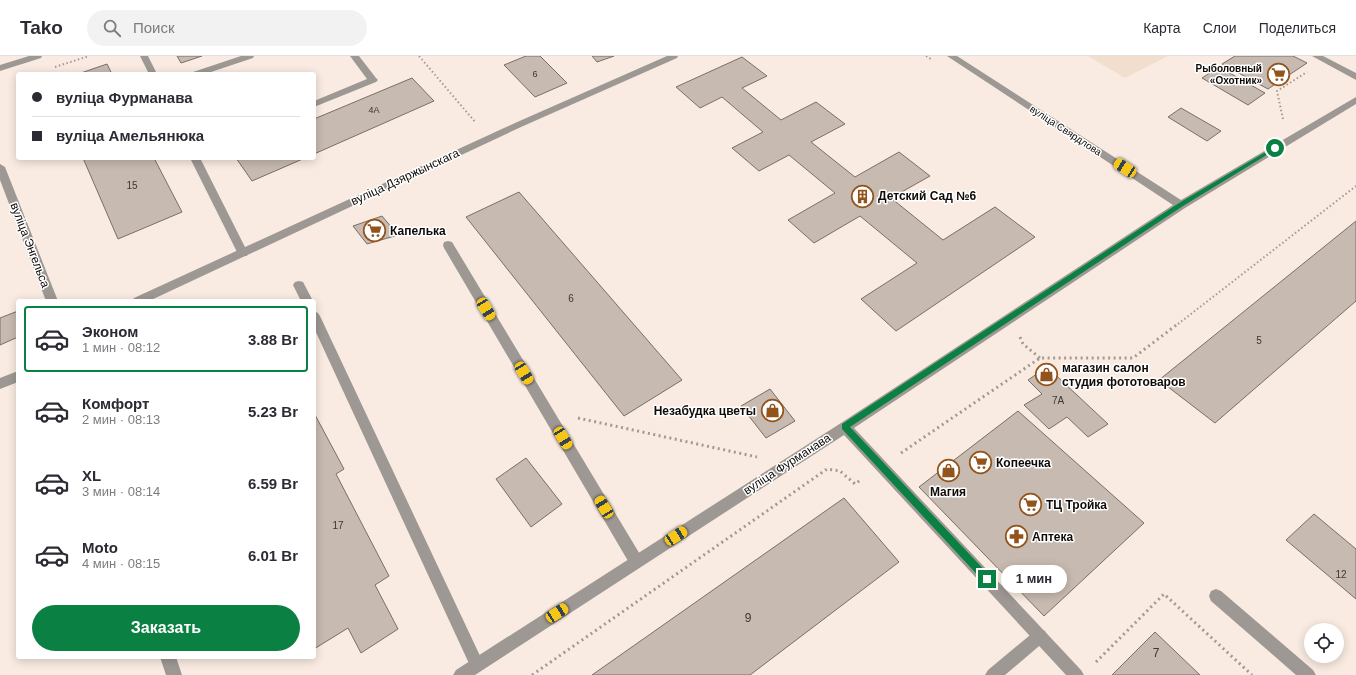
<!DOCTYPE html>
<html lang="ru">
<head>
<meta charset="utf-8">
<style>
  :root { --surface:#fff; --page:#f2f2f3; --text:#2b2b33; --muted:#7c7c81; --line:#e1e1e2; --accent:#0b8043 }
  body { margin:0; font-family:Helvetica,sans-serif; background:var(--page); color:var(--text); height:100vh; display:flex; flex-direction:column; font-size:15px; white-space:nowrap }
  * { box-sizing:border-box; margin:0 }
  p { font-size:13px; color:var(--muted) }
  .icon { flex:none; width:22px; height:22px; fill:none; stroke:currentColor; stroke-width:2; stroke-linecap:round; stroke-linejoin:round }
  .map { position:relative; flex:1; overflow:hidden }
  .sheet { position:absolute; left:16px; top:243px; width:300px; height:360px; display:flex; flex-direction:column; background:var(--surface); border-radius:4px; box-shadow:0 2px 10px #0003 }
  .sheet>* { flex:none }
  .guide { position:absolute; left:16px; top:16px; width:300px; height:88px; border-radius:4px; box-shadow:0 2px 10px #0003; display:grid; align-content:center; height:88px; padding:0 16px; background:var(--surface) }
  .buttons { position:absolute; left:1304px; top:567px; display:grid; gap:8px }
  .buttons a { display:grid; place-items:center; width:40px; height:40px; border-radius:50%; background:var(--surface); box-shadow:0 2px 10px #0003; font-size:20px }
  .end { position:absolute; width:18px; height:18px; margin:-9px; border:5px solid #0b8043; background:#fff; box-shadow:0 0 0 2px #fff }
  .from { border-radius:50% }
  .bubble { position:absolute; height:28px; border-radius:14px; background:var(--surface); box-shadow:0 2px 10px #0003; font-size:13px; font-weight:700; line-height:28px; text-align:center }
  .car { position:absolute; width:12px; height:24px; margin:-12px -6px; border-radius:5px; box-shadow:0 0 3px 1px #0007; background:linear-gradient(#f5c518 24%,#345 0 40%,#f5c518 0 76%,#345 0 86%,#f5c518 0) }
  .guide b { display:flex; align-items:center; gap:14px; height:38px; font-size:15px }
  .guide b+b { border-top:1px solid var(--line) }
  .guide i { width:10px; height:10px; background:var(--text) }
  ul { padding:7px 0 0; list-style:none }
  li { display:flex; align-items:center; gap:12px; height:66px; margin:0 8px 6px; padding:0 8px; border:2px solid transparent; border-radius:4px }
  li div { flex:1 }
  li b { display:block; font-size:15px }
  li em { font-style:normal; font-weight:700 }
  li.selected { border-color:var(--accent) }
  li>.icon { width:36px; height:36px; stroke-width:1.5 }
  .action { display:flex; gap:8px; margin-top:auto; padding:8px 16px }
  .action a { flex:1; height:46px; border-radius:24px; background:var(--accent); color:#fff; font-size:16px; font-weight:700; line-height:46px; text-align:center }
  header { display:flex; align-items:center; gap:24px; box-sizing:border-box; height:56px; padding:0 20px; background:var(--surface); border-bottom:1px solid var(--line) }
  header strong { font-size:19px }
  nav { display:flex; gap:22px; margin-inline-start:auto; font-size:14px }
  .search { width:280px; height:36px; background:var(--page); display:flex; align-items:center; gap:10px; box-sizing:border-box; padding:0 14px; border-radius:22px; color:var(--muted); font-size:15px }
  .map>svg:first-child { display:block }
  .built { fill:#f2decf }
  .building { fill:#c7bab0; stroke:#7b6e66 }
  .lines { fill:none; stroke-linecap:round; stroke-linejoin:round }
  .path-far1 { stroke:#a49992; stroke-width:2; stroke-dasharray:1.5 2.5; stroke-linecap:butt }
  .path { stroke:#a49992; stroke-width:3; stroke-dasharray:2 3.5; stroke-linecap:butt }
  .lane { fill:#9e9894; fill-rule:evenodd }
  .street { fill:#9e9894; fill-rule:evenodd }
  .route { fill:#0b8043 }
  .labels { text-anchor:middle; stroke-width:3; stroke-linejoin:round; paint-order:stroke }
  .far-number-label { font-size:9px; fill:#3d3631 }
  .far-poi-label { font-size:10px; font-weight:bold; fill:#0f0a07; stroke:#fff; text-anchor:end }
  .far-street-label { font-size:10px; fill:#0f0a07; stroke:#fff }
  .number-label { font-size:10px; fill:#3d3631 }
  .street-label { font-size:12px; fill:#0f0a07; stroke:#fff }
  .poi-label { font-size:12px; font-weight:bold; fill:#0f0a07; stroke:#fff; text-anchor:start }
  .near-number-label { font-size:12px; fill:#3d3631 }
</style>
</head>
<body>
<header>
<strong>Tako</strong>
<div class="search"><svg class="icon" aria-label="search" viewBox="0 0 24 24"><circle cx="10" cy="10" r="6"/><path d="M15 15l6 6"/></svg>Поиск</div>
<nav><a>Карта</a><a>Слои</a><a>Поделиться</a></nav>
</header>
<div class="map">
<svg width="1356" height="619" viewBox="0 0 1356 619">
  <rect width="100%" height="100%" fill="#f9ebe1"/>
  <path class="built" d="M 1088,0 L 1168,0 L 1125,22 Z"/>
  <path class="building" d="M 177,0 L 202,0 L 181,7 Z
    M 526,0 L 540,0 L 567,27 L 535,41 L 504,9 Z
    M 592,0 L 614,0 L 597,6 Z
    M 1235,0 L 1293,0 L 1307,7 L 1268,33 L 1222,8 Z
    M 742,1 L 767,20 L 742,32 L 781,64 L 816,46 L 845,68 L 811,86 L 855,121 L 899,96 L 930,120 L 891,142 L 943,184 L 995,151 L 1035,181 L 896,275 L 861,243 L 917,207 L 860,160 L 814,187 L 788,164 L 835,137 L 789,99 L 759,115 L 732,92 L 763,76 L 722,41 L 700,52 L 676,31 Z
    M 107,8 L 112,18 L 78,18 Z
    M 1219,11 L 1265,37 L 1248,49 L 1202,22 Z
    M 412,22 L 434,45 L 314,98 L 314,63 Z
    M 1181,52 L 1221,75 L 1207,85 L 1168,61 Z
    M 83,102 L 154,102 L 182,156 L 118,183 Z
    M 236,102 L 305,102 L 252,125 Z
    M 519,136 L 682,324 L 624,360 L 466,161 Z
    M 382,160 L 398,179 L 367,188 L 353,170 Z
    M 1356,165 L 1356,245 L 1215,367 L 1159,324 Z
    M 18,255 L 18,281 L 0,289 L 0,262 Z
    M 1047,311 L 1108,368 L 1088,381 L 1067,361 L 1049,373 L 1024,349 L 1042,338 L 1028,324 Z
    M 770,333 L 795,365 L 766,382 L 741,350 Z
    M 1018,355 L 1144,467 L 1044,560 L 919,431 Z
    M 314,357 L 344,413 L 336,418 L 389,520 L 375,529 L 398,573 L 361,597 L 348,572 L 314,593 Z
    M 526,402 L 562,448 L 531,471 L 496,423 Z
    M 844,442 L 899,506 L 750,619 L 592,619 Z
    M 1314,458 L 1356,493 L 1356,543 L 1286,484 Z
    M 1155,576 L 1200,619 L 1112,619 Z"/>
  <g class="lines">
    <path class="path-far1" d="M 419,0 L 476,67
      M 926,0 L 931,3
      M 55,11 L 89,0
      M 1283,63 L 1277,35 L 1307,16
      M 1178,268 L 1356,130"/>
    <path class="path" d="M 1020,281 L 1023,288 L 1040,302
      M 578,362 L 757,401
      M 901,397 L 1040,302 L 1133,302 L 1179,267
      M 1096,606 L 1164,538 L 1252,619
      M 532,619 L 827,413 L 840,415 L 855,428 L 862,423"/>
    <path class="lane" d="M 140,0 L 148,0 L 157,18 L 149,18 Z
      M 241,0 L 254,0 L 253,2 L 205,18 L 192,18 L 193,16 Z
      M 350,0 L 359,0 L 376,22 L 378,24 L 376,26 L 314,51 L 314,45 L 367,23 Z
      M 1312,0 L 1323,0 L 1356,17 L 1356,24 Z
      M 190,102 L 200,102 L 248,197 L 247,200 L 239,200 Z
      M 448,185 L 452,186 L 641,500 L 643,505 L 641,510 L 636,512 L 631,510 L 444,192 L 443,189 L 444,186 Z
      M 299,225 L 303,226 L 313,245 L 301,245 L 293,229 L 295,226 Z
      M 314,255 L 318,257 L 320,260 L 482,604 L 485,609 L 482,614 L 477,617 L 472,614 L 314,272 Z
      M 1216,533 L 1221,535 L 1313,614 L 1316,619 L 1296,619 L 1211,545 L 1209,540 L 1211,535 Z
      M 1040,573 L 1045,575 L 1047,580 L 1045,585 L 1005,619 L 985,619 L 988,614 L 1035,575 Z"/>
    <path class="street" d="M 29,0 L 42,0 L 41,2 L 0,15 L 0,9 Z
      M 667,0 L 678,0 L 677,2 L 521,71 L 149,245 L 132,245 L 134,242 L 515,67 Z
      M 947,0 L 957,0 L 1181,144 L 1356,41 L 1356,48 L 1185,152 L 854,372 L 1081,614 L 1084,619 L 1066,619 L 844,379 L 475,619 L 453,619 L 456,614 L 841,367 L 1173,149 Z
      M 0,108 L 5,111 L 58,245 L 46,245 L 0,124 Z
      M 18,315 L 18,326 L 0,333 L 0,322 Z
      M 160,601 L 176,601 L 182,619 L 166,619 Z"/>
  </g>
  <path class="route" d="M 1274,91 L 1278,92 L 1183,150 L 850,371 L 990,520 L 990,526 L 984,526 L 842,373 L 842,368 L 1179,147 Z"/>
  <defs>
    <symbol id="supermarket-ring" viewBox="-11 -11 22 22"><circle r="9.5" fill="#fff" stroke="#93541c" stroke-width="1.5"/><path d="M-6-5.5h2.5l.6 2H6L4.5 2H-2.5L-4.4-4H-6ZM-1.5 3.2a1.3 1.3 0 1 0 .1 0ZM3 3.2a1.3 1.3 0 1 0 .1 0Z" fill="#93541c"/></symbol>
    <symbol id="building-ring" viewBox="-11 -11 22 22"><circle r="9.5" fill="#fff" stroke="#93541c" stroke-width="1.5"/><path d="M-4-6H4V6H1V3H-1V6H-4ZM-2.5-4.3h1.7v1.8h-1.7ZM.8-4.3h1.7v1.8H.8ZM-2.5-1h1.7V.8h-1.7ZM.8-1h1.7V.8H.8Z" fill="#93541c"/></symbol>
    <symbol id="shop-ring" viewBox="-11 -11 22 22"><circle r="9.5" fill="#fff" stroke="#93541c" stroke-width="1.5"/><path d="M-5-2.5h2.3a2.7 3.5 0 0 1 5.4 0H5L5.5 6h-11ZM-1.5-2.5h3a1.5 2.3 0 0 0-3 0Z" fill="#93541c"/></symbol>
    <symbol id="pharmacy-ring" viewBox="-11 -11 22 22"><circle r="9.5" fill="#fff" stroke="#93541c" stroke-width="1.5"/><path d="M-2-6h4v4h4v4h-4v4h-4v-4h-4v-4h4Z" fill="#93541c"/></symbol>
  </defs>
  <g fill-rule="evenodd">
    <use href="#supermarket-ring" x="1266" y="6" width="25" height="25"/>
    <use href="#building-ring" x="850" y="128" width="25" height="25"/>
    <use href="#supermarket-ring" x="362" y="162" width="25" height="25"/>
    <use href="#shop-ring" x="1034" y="306" width="25" height="25"/>
    <use href="#shop-ring" x="760" y="342" width="25" height="25"/>
    <use href="#supermarket-ring" x="968" y="394" width="25" height="25"/>
    <use href="#shop-ring" x="936" y="402" width="25" height="25"/>
    <use href="#supermarket-ring" x="1018" y="436" width="25" height="25"/>
    <use href="#pharmacy-ring" x="1004" y="468" width="25" height="25"/>
  </g>
  <g class="labels">
    <g class="far-number-label">
      <text x="535" y="21">6</text>
      <text x="374" y="57">4А</text>
    </g>
    <g class="far-poi-label">
      <text x="1262" y="16">Рыболовный<tspan x="1262" dy="12">«Охотник»</tspan></text>
    </g>
    <g class="far-street-label">
      <text transform="translate(1066 74) rotate(33)" y="4">вуліца Свярдлова</text>
    </g>
    <g class="number-label">
      <text x="132" y="133">15</text>
      <text x="571" y="246">6</text>
      <text x="1259" y="288">5</text>
      <text x="1058" y="348">7А</text>
      <text x="338" y="473">17</text>
      <text x="1341" y="522">12</text>
    </g>
    <g class="street-label">
      <text transform="translate(405 121) rotate(-25)" y="4">вуліца Дзяржынскага</text>
      <text transform="translate(30 189) rotate(69)" y="4">вуліца Энгельса</text>
      <text transform="translate(787 408) rotate(-33)" y="4">вуліца Фурманава</text>
    </g>
    <g class="poi-label">
      <text x="878" y="144">Детский Сад №6</text>
      <text x="390" y="179">Капелька</text>
      <text x="1062" y="316">магазин салон<tspan x="1062" dy="14">студия фототоваров</tspan></text>
      <text x="756" y="359" text-anchor="end">Незабудка цветы</text>
      <text x="996" y="411">Копеечка</text>
      <text x="948" y="440" text-anchor="middle">Магия</text>
      <text x="1046" y="453">ТЦ Тройка</text>
      <text x="1032" y="485">Аптека</text>
    </g>
    <g class="near-number-label">
      <text x="748" y="566">9</text>
      <text x="1156" y="601">7</text>
    </g>
  </g>
</svg>
<div class="buttons">
<a><svg class="icon" aria-label="locate" viewBox="0 0 24 24"><circle cx="12" cy="12" r="6"/><path d="M12 2v4M12 18v4M2 12h4M18 12h4"/></svg></a>
</div>
<i class="end from" style="left:1275px;top:92px"></i>
<i class="end" style="left:987px;top:523px"></i>
<div class="bubble" style="left:1001px;top:509px;width:66px">1 мин</div>
<i class="car" style="left:1125px;top:112px;rotate:303deg"></i>
<i class="car" style="left:486px;top:253px;rotate:149deg"></i>
<i class="car" style="left:524px;top:317px;rotate:149deg"></i>
<i class="car" style="left:563px;top:382px;rotate:149deg"></i>
<i class="car" style="left:604px;top:451px;rotate:329deg"></i>
<i class="car" style="left:676px;top:480px;rotate:57deg"></i>
<i class="car" style="left:557px;top:557px;rotate:57deg"></i>
<div class="guide">
<b><i class="from"></i>вуліца Фурманава</b>
<b><i></i>вуліца Амельянюка</b>
</div>
<section class="sheet">
<ul>
<li class="selected"><svg class="icon" aria-label="car" viewBox="0 0 24 24"><path d="M5 17H2v-5l4-1 3-4h7l3 4 3 1v5h-3M9 17h6M6 11h13"/><circle cx="7" cy="17" r="2"/><circle cx="17" cy="17" r="2"/></svg><div><b>Эконом</b><p>1 мин · 08:12</p></div><em>3.88 Br</em></li>
<li><svg class="icon" aria-label="car" viewBox="0 0 24 24"><path d="M5 17H2v-5l4-1 3-4h7l3 4 3 1v5h-3M9 17h6M6 11h13"/><circle cx="7" cy="17" r="2"/><circle cx="17" cy="17" r="2"/></svg><div><b>Комфорт</b><p>2 мин · 08:13</p></div><em>5.23 Br</em></li>
<li><svg class="icon" aria-label="car" viewBox="0 0 24 24"><path d="M5 17H2v-5l4-1 3-4h7l3 4 3 1v5h-3M9 17h6M6 11h13"/><circle cx="7" cy="17" r="2"/><circle cx="17" cy="17" r="2"/></svg><div><b>XL</b><p>3 мин · 08:14</p></div><em>6.59 Br</em></li>
<li><svg class="icon" aria-label="car" viewBox="0 0 24 24"><path d="M5 17H2v-5l4-1 3-4h7l3 4 3 1v5h-3M9 17h6M6 11h13"/><circle cx="7" cy="17" r="2"/><circle cx="17" cy="17" r="2"/></svg><div><b>Moto</b><p>4 мин · 08:15</p></div><em>6.01 Br</em></li>
</ul>
<div class="action"><a>Заказать</a></div>
</section>
</div>
</body>
</html>
